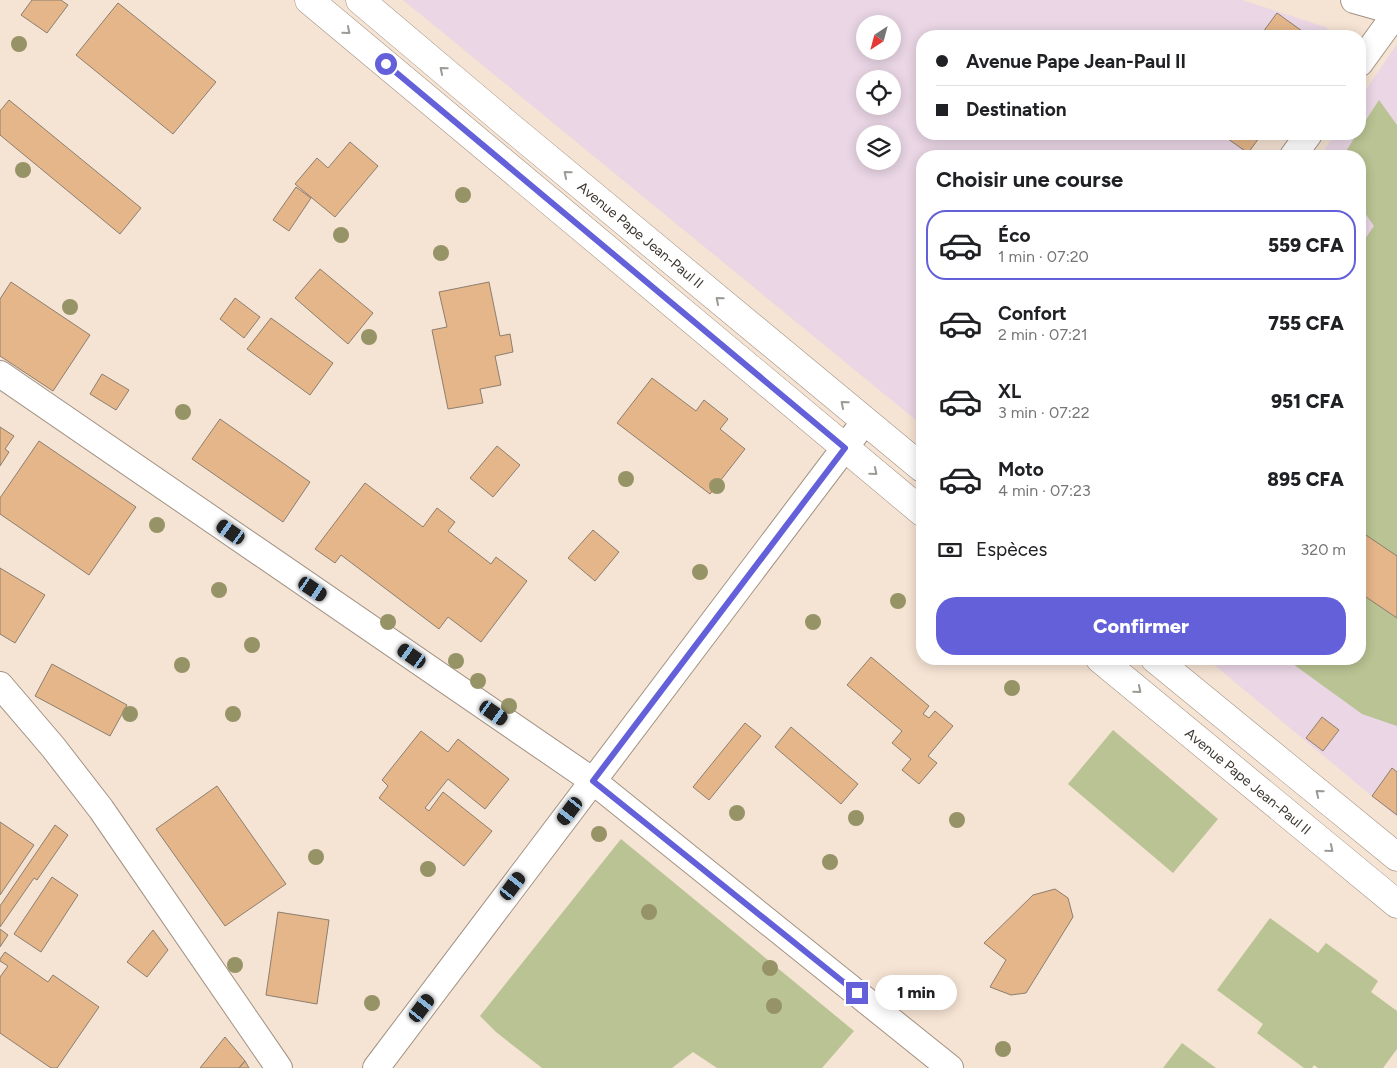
<!DOCTYPE html>
<html lang="fr">
<head>
<meta charset="utf-8">
<style>
  :root { --surface:#fff; --page:#f2f2f2; --text:#202124; --muted:#757577; --line:#e0e0e0; --accent:#6460d9 }
  body { margin:0; font-family:Figtree,sans-serif; background:var(--page); color:var(--text); height:100vh; display:flex; flex-direction:column; font-size:19px; white-space:nowrap }
  * { box-sizing:border-box; margin:0 }
  p { font-size:16px; color:var(--muted) }
  .icon { flex:none; width:28px; height:28px; fill:none; stroke:currentColor; stroke-width:2; stroke-linecap:round; stroke-linejoin:round }
  .map { position:relative; flex:1; overflow:hidden }
  .sheet { position:absolute; left:916px; top:150px; width:450px; height:515px; display:flex; flex-direction:column; background:var(--surface); border-radius:20px; box-shadow:0 2px 12px #0003 }
  .sheet>* { flex:none }
  .guide { position:absolute; left:916px; top:30px; width:450px; height:110px; border-radius:20px; box-shadow:0 2px 12px #0003; display:grid; align-content:center; height:110px; padding:0 20px; background:var(--surface) }
  .needle { width:32px; rotate:216deg }
  .controls { position:absolute; left:856px; top:15px; display:grid; gap:10px }
  .controls a { display:grid; place-items:center; width:45px; height:45px; border-radius:50%; background:var(--surface); box-shadow:0 2px 12px #0003; font-size:25px }
  .end { position:absolute; width:22px; height:22px; margin:-11px; border:6px solid #6460d9; background:#fff; box-shadow:0 0 0 2px #fff }
  .from { border-radius:50% }
  .bubble { position:absolute; height:35px; border-radius:18px; background:var(--surface); box-shadow:0 2px 12px #0003; font-size:16px; font-weight:800; line-height:35px; text-align:center }
  .car { position:absolute; width:15px; height:30px; margin:-15px -8px; border-radius:6px; box-shadow:0 0 4px 1px #0007; background:linear-gradient(#222 24%,#8ab4d8 0 40%,#222 0 76%,#8ab4d8 0 86%,#222 0) }
  .guide b { display:flex; align-items:center; gap:18px; height:48px; font-size:19px }
  .guide b+b { border-top:1px solid var(--line) }
  .guide i { width:12px; height:12px; background:var(--text) }
  ul { padding:0; list-style:none }
  li { display:flex; align-items:center; gap:15px; height:70px; margin:0 10px 8px; padding:0 10px; border:2px solid transparent; border-radius:20px }
  li div { flex:1 }
  li b { display:block; font-size:19px }
  li em { font-style:normal; font-weight:800 }
  li.active { border-color:var(--accent) }
  li>.icon { width:45px; height:45px; stroke-width:1.5 }
  h2 { padding:0 20px; font-size:22px; line-height:60px }
  .pay { display:flex; align-items:center; gap:12px; height:55px; padding:0 20px; font-size:19px }
  .pay p { margin-inline-start:auto }
  .primary-button { display:flex; gap:10px; margin-top:auto; padding:10px 20px }
  .primary-button a { flex:1; height:58px; border-radius:20px; background:var(--accent); color:#fff; font-size:20px; font-weight:800; line-height:58px; text-align:center }
  .map>svg:first-child { display:block }
  .commercial { fill:#ead6e5; fill-rule:evenodd }
  .green { fill:#b9c393 }
  .building { fill:#e4b689; stroke:#8d7e6f }
  .lines { fill:none; stroke-linecap:round; stroke-linejoin:round }
  .minor-casing { stroke:#a29283; stroke-width:28 }
  .primary-casing { stroke:#a29283; stroke-width:29 }
  .minor { stroke:#fff; stroke-width:26 }
  .primary { stroke:#fff; stroke-width:28 }
  .tree { fill:#969367 }
  .oneway { stroke:#9d9a96 }
  .route { stroke:#6460d9; stroke-width:6 }
  .labels { text-anchor:middle; stroke-width:4; stroke-linejoin:round; paint-order:stroke }
  .street-label { font-size:14px; fill:#3b342e; stroke:#fff }
</style>
</head>
<body>
<div class="map">
<svg width="1397" height="1068" viewBox="0 0 1397 1068">
  <rect width="100%" height="100%" fill="#f5e3d3"/>
  <path class="commercial" d="M 403,0 L 1242,0 L 1328,28 L 1322,36 L 922,36 L 922,134 L 1257,134 L 1242,156 L 922,156 L 922,425 ZM 865,24 L 892,24 L 892,51 L 865,51 ZM 865,79 L 892,79 L 892,106 L 865,106 ZM 865,134 L 892,134 L 892,161 L 865,161 Z
    M 1397,44 L 1397,817 L 1207,659 L 1360,659 L 1360,156 L 1320,156 L 1335,134 L 1360,134 L 1360,98 Z"/>
  <path class="green" d="M 1379,100 L 1397,125 L 1397,726 L 1362,714 L 1286,659 L 1360,659 L 1360,246 L 1374,226 L 1360,206 L 1360,156 L 1343,156 L 1357,134 L 1360,134 L 1360,129 Z
    M 1113,730 L 1218,819 L 1173,873 L 1068,784 Z
    M 621,839 L 854,1031 L 822,1068 L 717,1068 L 693,1052 L 672,1068 L 542,1068 L 496,1032 L 480,1016 Z
    M 1270,918 L 1318,953 L 1326,943 L 1378,981 L 1371,992 L 1397,1011 L 1397,1049 L 1383,1068 L 1318,1068 L 1314,1065 L 1312,1068 L 1304,1068 L 1257,1033 L 1263,1024 L 1217,990 Z
    M 1182,1043 L 1216,1068 L 1163,1068 Z"/>
  <path class="building" d="M 32,0 L 61,0 L 68,5 L 47,33 L 21,15 Z
    M 118,3 L 216,82 L 173,134 L 76,55 Z
    M 1277,13 L 1309,36 L 1260,36 Z
    M 9,100 L 141,208 L 120,234 L 0,135 L 0,111 Z
    M 1221,134 L 1262,134 L 1248,153 Z
    M 350,142 L 378,166 L 335,217 L 295,184 L 317,158 L 328,168 Z
    M 296,187 L 311,198 L 289,231 L 273,220 Z
    M 320,269 L 373,313 L 348,344 L 295,298 Z
    M 11,282 L 90,335 L 53,391 L 0,356 L 0,299 Z
    M 489,282 L 500,336 L 510,334 L 513,352 L 495,356 L 501,385 L 480,389 L 483,403 L 448,409 L 432,330 L 447,327 L 439,292 Z
    M 235,298 L 260,317 L 244,338 L 220,319 Z
    M 271,318 L 333,363 L 310,395 L 247,349 Z
    M 102,374 L 129,390 L 116,410 L 90,394 Z
    M 652,378 L 696,411 L 704,400 L 728,419 L 720,429 L 745,449 L 710,494 L 617,423 Z
    M 220,419 L 310,482 L 283,522 L 192,459 Z
    M 0,427 L 14,436 L 5,449 L 9,452 L 0,466 Z
    M 39,441 L 136,507 L 89,575 L 0,514 L 0,498 Z
    M 497,446 L 520,465 L 493,497 L 470,478 Z
    M 365,483 L 423,527 L 437,508 L 455,522 L 448,531 L 491,564 L 496,557 L 527,581 L 481,642 L 448,617 L 439,629 L 341,555 L 335,563 L 315,549 Z
    M 593,530 L 619,552 L 595,581 L 568,558 Z
    M 1360,531 L 1397,556 L 1397,618 L 1360,593 Z
    M 0,568 L 45,595 L 15,643 L 0,634 Z
    M 871,657 L 929,706 L 923,714 L 929,718 L 935,711 L 953,726 L 928,756 L 937,763 L 919,784 L 902,770 L 911,759 L 892,743 L 902,731 L 847,685 Z
    M 52,664 L 127,705 L 110,736 L 35,696 Z
    M 1322,717 L 1339,730 L 1323,751 L 1306,738 Z
    M 745,723 L 761,736 L 709,800 L 693,787 Z
    M 791,727 L 858,784 L 841,804 L 775,747 Z
    M 421,731 L 448,752 L 458,739 L 509,779 L 485,809 L 448,779 L 425,808 L 429,811 L 443,792 L 492,831 L 464,866 L 379,798 L 388,786 L 382,780 Z
    M 1392,768 L 1397,772 L 1397,815 L 1372,796 Z
    M 217,786 L 286,884 L 225,926 L 156,829 Z
    M 0,822 L 34,845 L 0,895 Z
    M 55,825 L 68,835 L 37,880 L 34,878 L 0,927 L 0,906 Z
    M 52,877 L 78,895 L 41,952 L 14,934 Z
    M 1055,889 L 1068,898 L 1073,917 L 1026,993 L 1011,995 L 990,987 L 1006,960 L 984,943 L 1033,895 Z
    M 278,912 L 329,920 L 317,1004 L 266,995 Z
    M 0,929 L 8,935 L 0,947 Z
    M 153,930 L 168,950 L 147,977 L 127,962 Z
    M 5,952 L 48,982 L 53,975 L 99,1007 L 57,1068 L 51,1068 L 0,1033 L 0,977 L 8,966 L 0,961 L 0,959 Z
    M 225,1037 L 245,1061 L 239,1068 L 200,1068 Z
    M 245,1061 L 249,1068 L 239,1068 Z"/>
  <g class="lines">
    <defs>
      <path id="minor" d="M 1354,0 L 1397,12
        M 1360,63 L 1397,12
        M 1293,156 L 1309,134
        M 0,374 L 593,781 L 950,1068
        M 0,685 L 53,747 L 101,809 L 279,1068
        M 376,1068 L 865,421"/>
      <g id="primary">
        <path d="M 309,0 L 922,512"/>
        <path id="s1" d="M 360,0 L 508,125 L 922,468"/>
        <path id="s2" d="M 1100,659 L 1397,904"/>
        <path d="M 1155,659 L 1397,857"/>
      </g>
    </defs>
    <use href="#minor" class="minor-casing"/>
    <use href="#primary" class="primary-casing"/>
    <use href="#minor" class="minor"/>
    <use href="#primary" class="primary"/>
  </g>
  <g class="tree">
    <circle cx="19" cy="44" r="8"/>
    <circle cx="23" cy="170" r="8"/>
    <circle cx="463" cy="195" r="8"/>
    <circle cx="341" cy="235" r="8"/>
    <circle cx="441" cy="253" r="8"/>
    <circle cx="70" cy="307" r="8"/>
    <circle cx="369" cy="337" r="8"/>
    <circle cx="183" cy="412" r="8"/>
    <circle cx="626" cy="479" r="8"/>
    <circle cx="717" cy="486" r="8"/>
    <circle cx="157" cy="525" r="8"/>
    <circle cx="700" cy="572" r="8"/>
    <circle cx="219" cy="590" r="8"/>
    <circle cx="898" cy="601" r="8"/>
    <circle cx="388" cy="622" r="8"/>
    <circle cx="813" cy="622" r="8"/>
    <circle cx="252" cy="645" r="8"/>
    <circle cx="456" cy="661" r="8"/>
    <circle cx="182" cy="665" r="8"/>
    <circle cx="478" cy="681" r="8"/>
    <circle cx="1012" cy="688" r="8"/>
    <circle cx="509" cy="706" r="8"/>
    <circle cx="130" cy="714" r="8"/>
    <circle cx="233" cy="714" r="8"/>
    <circle cx="737" cy="813" r="8"/>
    <circle cx="856" cy="818" r="8"/>
    <circle cx="957" cy="820" r="8"/>
    <circle cx="599" cy="834" r="8"/>
    <circle cx="316" cy="857" r="8"/>
    <circle cx="830" cy="862" r="8"/>
    <circle cx="428" cy="869" r="8"/>
    <circle cx="649" cy="912" r="8"/>
    <circle cx="235" cy="965" r="8"/>
    <circle cx="770" cy="968" r="8"/>
    <circle cx="372" cy="1003" r="8"/>
    <circle cx="774" cy="1006" r="8"/>
    <circle cx="1003" cy="1049" r="8"/>
  </g>
  <defs><path id="oneway-chevron" d="M-2-3.5L2.5 0L-2 3.5" fill="none" stroke-width="1.6" stroke-linecap="round" stroke-linejoin="round" transform="scale(1.25)"/></defs>
  <g class="oneway">
    <use href="#oneway-chevron" transform="translate(347 31) rotate(40)"/>
    <use href="#oneway-chevron" transform="translate(443 70) rotate(-140)"/>
    <use href="#oneway-chevron" transform="translate(567 174) rotate(-140)"/>
    <use href="#oneway-chevron" transform="translate(719 300) rotate(-140)"/>
    <use href="#oneway-chevron" transform="translate(844 404) rotate(-140)"/>
    <use href="#oneway-chevron" transform="translate(874 472) rotate(40)"/>
    <use href="#oneway-chevron" transform="translate(1138 690) rotate(40)"/>
    <use href="#oneway-chevron" transform="translate(1319 793) rotate(-141)"/>
    <use href="#oneway-chevron" transform="translate(1330 849) rotate(40)"/>
  </g>
  <g class="lines">
    <path class="route" d="M 386,64 L 845,448 L 593,781 L 857,993"/>
  </g>
  <g class="labels">
    <g class="street-label">
      <text dy="5" stroke="none"><textPath href="#s1" startOffset="366">Avenue Pape Jean-Paul II</textPath></text>
      <text dy="5" stroke="none"><textPath href="#s2" startOffset="192">Avenue Pape Jean-Paul II</textPath></text>
    </g>
  </g>
</svg>
<div class="controls">
<a><svg class="needle" viewBox="-14 -14 28 28"><path d="M0-13l5 13h-10z" fill="#e53935"/><path d="M0 13l5-13h-10z" fill="#757577"/></svg></a>
<a><svg class="icon" aria-label="locate" viewBox="0 0 24 24"><circle cx="12" cy="12" r="6"/><path d="M12 2v4M12 18v4M2 12h4M18 12h4"/></svg></a>
<a><svg class="icon" aria-label="layers" viewBox="0 0 24 24"><path d="M12 4l9 5-9 5-9-5zM3 14l9 5 9-5"/></svg></a>
</div>
<i class="end from" style="left:386px;top:64px"></i>
<i class="end" style="left:857px;top:993px"></i>
<div class="bubble" style="left:875px;top:975px;width:82px">1 min</div>
<i class="car" style="left:231px;top:532px;rotate:305deg"></i>
<i class="car" style="left:313px;top:589px;rotate:124deg"></i>
<i class="car" style="left:412px;top:656px;rotate:305deg"></i>
<i class="car" style="left:494px;top:713px;rotate:125deg"></i>
<i class="car" style="left:570px;top:811px;rotate:217deg"></i>
<i class="car" style="left:513px;top:886px;rotate:37deg"></i>
<i class="car" style="left:422px;top:1008px;rotate:37deg"></i>
<div class="guide">
<b><i class="from"></i>Avenue Pape Jean-Paul II</b>
<b><i></i>Destination</b>
</div>
<section class="sheet">
<h2>Choisir une course</h2>
<ul>
<li class="active"><svg class="icon" aria-label="car" viewBox="0 0 24 24"><path d="M5 17H2v-5l4-1 3-4h7l3 4 3 1v5h-3M9 17h6M6 11h13"/><circle cx="7" cy="17" r="2"/><circle cx="17" cy="17" r="2"/></svg><div><b>Éco</b><p>1 min · 07:20</p></div><em>559 CFA</em></li>
<li><svg class="icon" aria-label="car" viewBox="0 0 24 24"><path d="M5 17H2v-5l4-1 3-4h7l3 4 3 1v5h-3M9 17h6M6 11h13"/><circle cx="7" cy="17" r="2"/><circle cx="17" cy="17" r="2"/></svg><div><b>Confort</b><p>2 min · 07:21</p></div><em>755 CFA</em></li>
<li><svg class="icon" aria-label="car" viewBox="0 0 24 24"><path d="M5 17H2v-5l4-1 3-4h7l3 4 3 1v5h-3M9 17h6M6 11h13"/><circle cx="7" cy="17" r="2"/><circle cx="17" cy="17" r="2"/></svg><div><b>XL</b><p>3 min · 07:22</p></div><em>951 CFA</em></li>
<li><svg class="icon" aria-label="car" viewBox="0 0 24 24"><path d="M5 17H2v-5l4-1 3-4h7l3 4 3 1v5h-3M9 17h6M6 11h13"/><circle cx="7" cy="17" r="2"/><circle cx="17" cy="17" r="2"/></svg><div><b>Moto</b><p>4 min · 07:23</p></div><em>895 CFA</em></li>
</ul>
<div class="pay"><svg class="icon" aria-label="cash" viewBox="0 0 24 24"><path d="M3 7h18v10H3z"/><circle cx="12" cy="12" r="2"/></svg>Espèces<p>320 m</p></div>
<div class="primary-button"><a>Confirmer</a></div>
</section>
</div>
</body>
</html>
